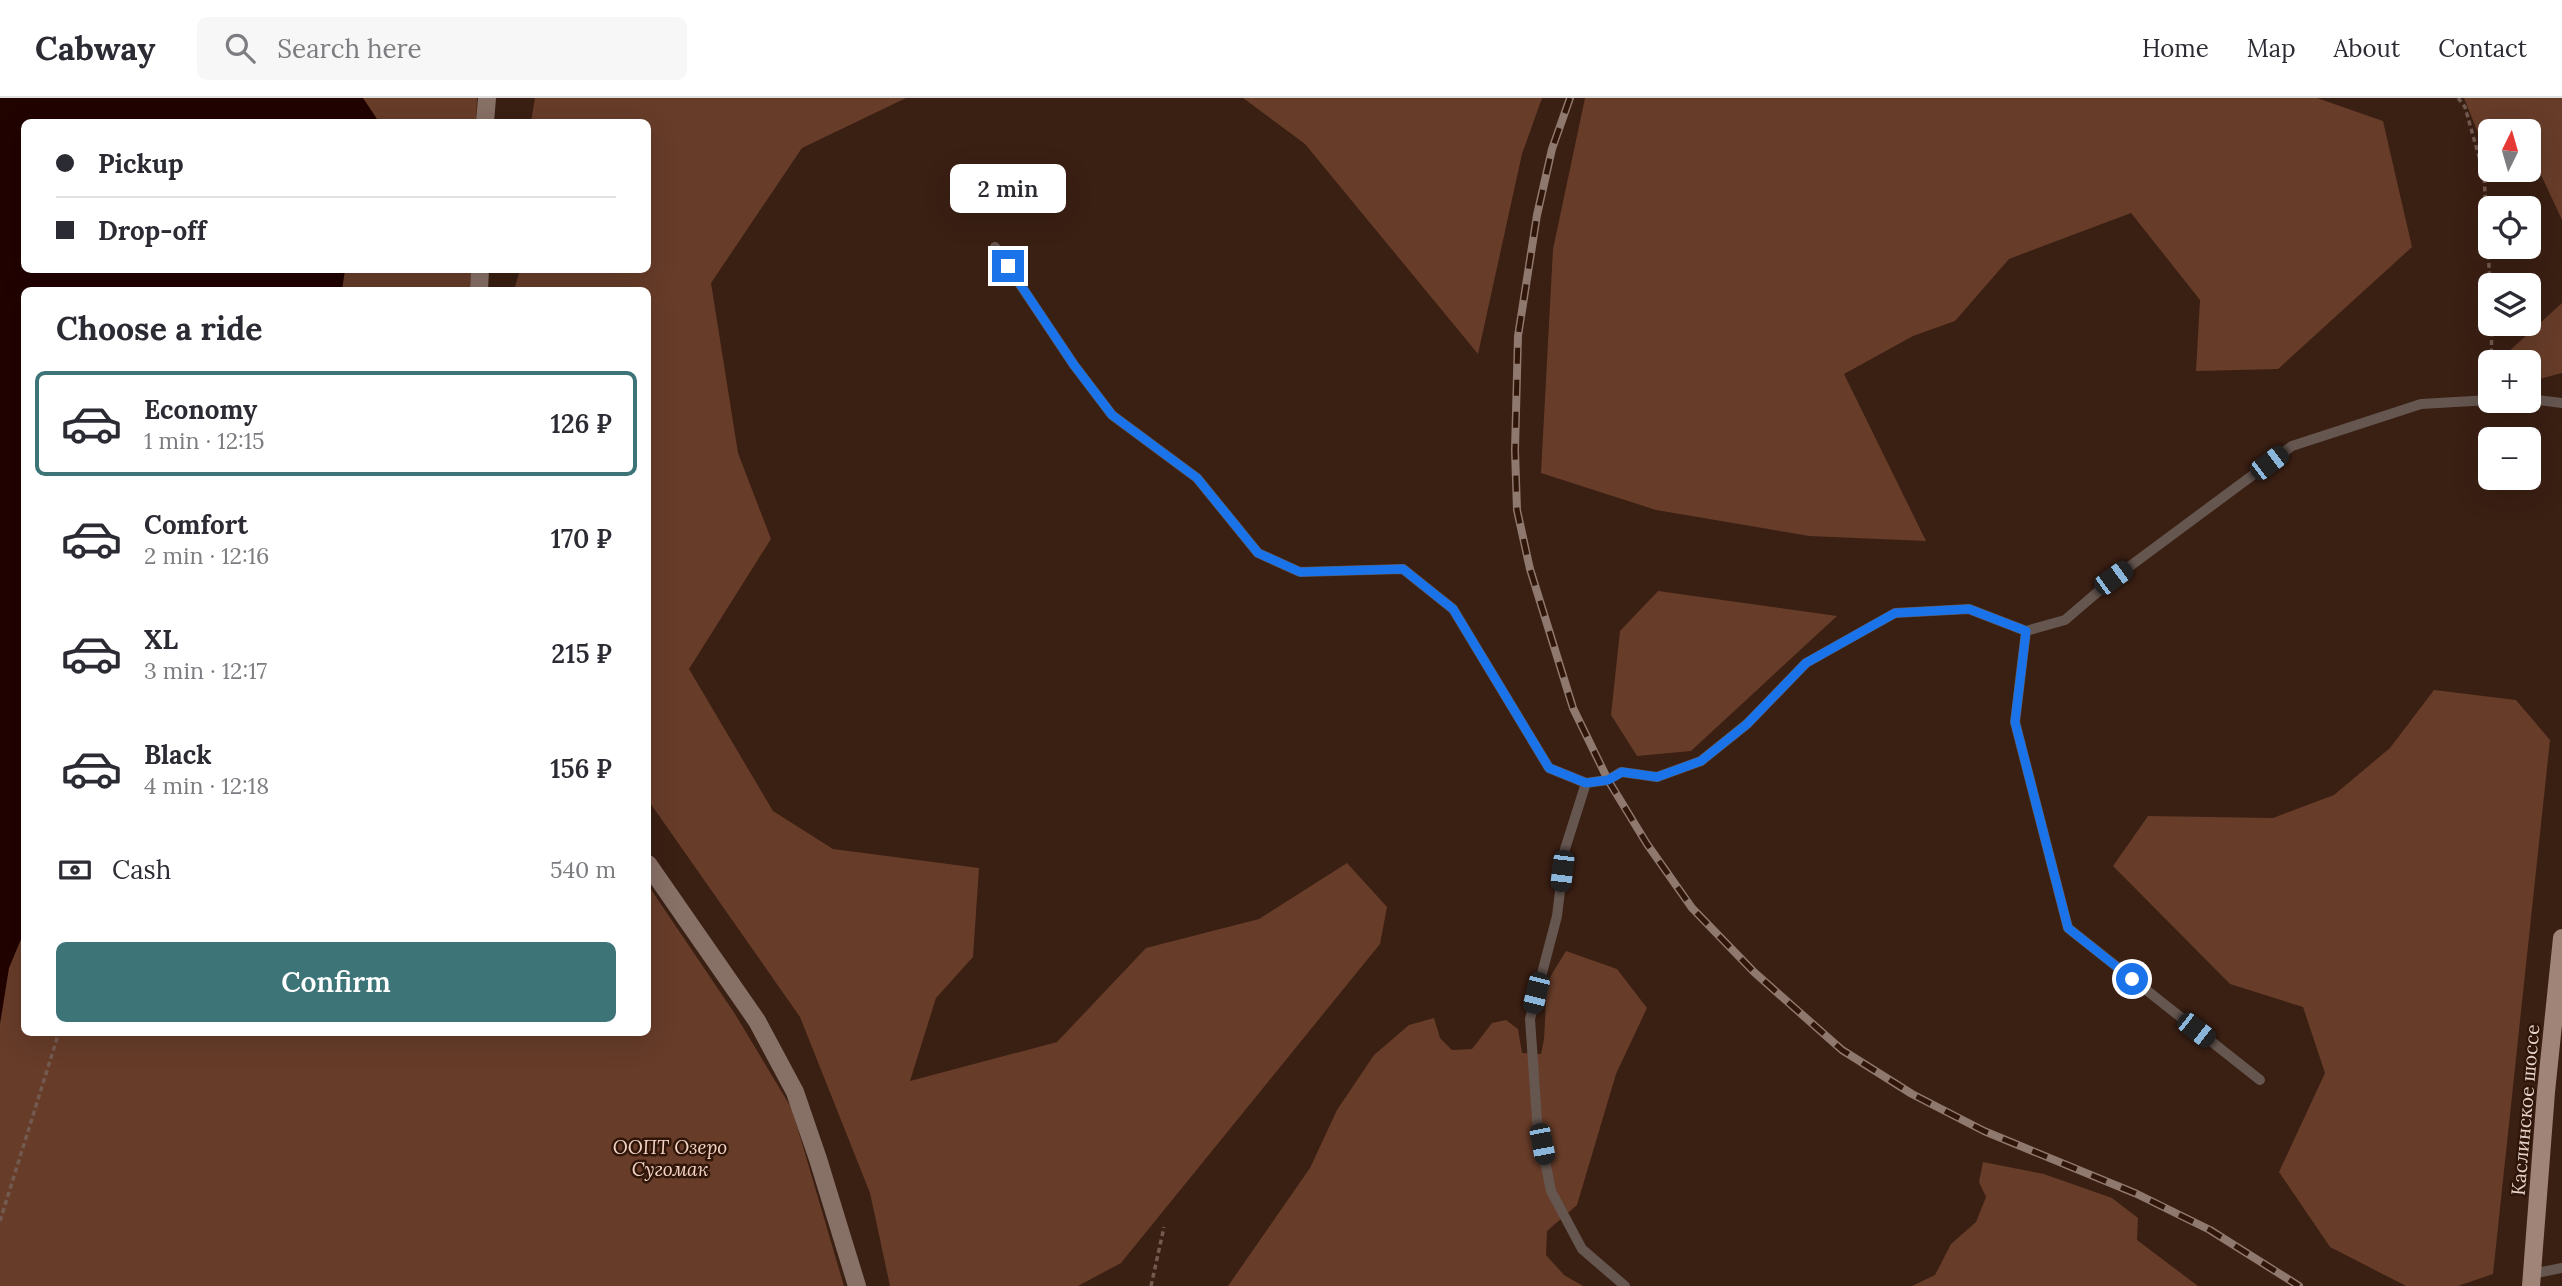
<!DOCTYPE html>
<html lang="en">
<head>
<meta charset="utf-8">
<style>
  :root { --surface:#fff; --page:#f7f7f7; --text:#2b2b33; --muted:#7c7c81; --line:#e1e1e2; --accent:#3d7478 }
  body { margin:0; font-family:Lora,serif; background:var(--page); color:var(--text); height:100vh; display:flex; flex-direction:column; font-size:26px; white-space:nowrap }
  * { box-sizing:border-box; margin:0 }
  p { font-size:23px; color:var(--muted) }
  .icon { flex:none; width:38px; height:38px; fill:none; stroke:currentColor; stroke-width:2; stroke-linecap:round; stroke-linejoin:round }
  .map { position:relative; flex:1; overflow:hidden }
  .side { position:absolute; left:21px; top:189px; width:630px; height:749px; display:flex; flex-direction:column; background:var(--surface); border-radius:10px; box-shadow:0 7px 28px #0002 }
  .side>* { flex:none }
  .guide { position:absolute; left:21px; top:21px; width:630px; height:154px; border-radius:10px; box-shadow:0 7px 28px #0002; display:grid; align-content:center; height:154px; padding:0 35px; background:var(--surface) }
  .needle { width:46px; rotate:5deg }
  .fabs { position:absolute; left:2478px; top:21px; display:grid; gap:14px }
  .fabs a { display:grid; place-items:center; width:63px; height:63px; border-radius:10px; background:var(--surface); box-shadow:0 7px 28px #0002; font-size:35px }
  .end { position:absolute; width:32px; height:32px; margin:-16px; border:9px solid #1a73e8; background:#fff; box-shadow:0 0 0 4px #fff }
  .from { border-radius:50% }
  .bubble { position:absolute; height:49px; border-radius:10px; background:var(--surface); box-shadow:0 7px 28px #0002; font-size:23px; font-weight:600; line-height:49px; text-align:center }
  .car { position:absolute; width:21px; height:42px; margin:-21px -10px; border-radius:9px; box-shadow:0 0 5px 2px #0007; background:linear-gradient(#222 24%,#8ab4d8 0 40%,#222 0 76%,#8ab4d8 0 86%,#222 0) }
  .guide b { display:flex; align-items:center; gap:24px; height:66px; font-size:26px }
  .guide b+b { border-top:2px solid var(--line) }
  .guide i { width:18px; height:18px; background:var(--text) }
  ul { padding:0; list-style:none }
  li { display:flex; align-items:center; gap:21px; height:105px; margin:0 14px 10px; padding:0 21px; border:4px solid transparent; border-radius:10px }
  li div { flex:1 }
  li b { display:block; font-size:26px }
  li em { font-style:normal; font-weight:600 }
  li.current { border-color:var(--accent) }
  li>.icon { width:63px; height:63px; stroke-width:1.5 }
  h2 { padding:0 35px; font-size:32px; line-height:84px }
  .pay { display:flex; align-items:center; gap:18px; height:77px; padding:0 35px; font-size:26px }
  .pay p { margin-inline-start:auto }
  .cta { display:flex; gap:14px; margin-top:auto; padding:14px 35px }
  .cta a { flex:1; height:80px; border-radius:10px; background:var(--accent); color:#fff; font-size:28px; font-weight:600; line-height:80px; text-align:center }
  header { display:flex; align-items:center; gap:42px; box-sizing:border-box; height:98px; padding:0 35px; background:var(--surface); border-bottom:2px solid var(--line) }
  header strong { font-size:33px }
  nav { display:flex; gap:38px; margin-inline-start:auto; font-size:24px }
  .search { width:490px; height:63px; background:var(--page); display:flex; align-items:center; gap:18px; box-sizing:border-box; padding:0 24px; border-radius:10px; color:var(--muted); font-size:26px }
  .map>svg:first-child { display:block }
  .green { fill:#673c29 }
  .water { fill:#210300 }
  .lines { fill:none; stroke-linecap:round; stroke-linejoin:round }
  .path { stroke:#735a50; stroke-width:3.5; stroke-dasharray:5 3.5; stroke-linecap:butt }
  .lane { stroke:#655650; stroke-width:10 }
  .secondary { stroke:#877066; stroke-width:18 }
  .primary { stroke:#a18478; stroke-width:18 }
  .rail-casing { stroke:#8f786e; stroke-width:8 }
  .rail { stroke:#301609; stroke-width:5; stroke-dasharray:16; stroke-linecap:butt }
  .route { stroke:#1a73e8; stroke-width:9 }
  .labels { text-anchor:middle; stroke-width:5; stroke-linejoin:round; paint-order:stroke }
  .street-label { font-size:19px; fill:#e6d3cb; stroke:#301609 }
  .park-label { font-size:19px; font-style:italic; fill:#f4d3c5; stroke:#301609 }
</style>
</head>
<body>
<header>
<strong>Cabway</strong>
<div class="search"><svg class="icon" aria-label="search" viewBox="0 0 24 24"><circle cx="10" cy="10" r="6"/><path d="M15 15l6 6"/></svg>Search here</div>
<nav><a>Home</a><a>Map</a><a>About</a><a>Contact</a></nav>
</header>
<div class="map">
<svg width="2562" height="1188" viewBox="0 0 2562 1188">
  <rect width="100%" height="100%" fill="#3a1f13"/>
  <path class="green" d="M 0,0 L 477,0 L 476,24 L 24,24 L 24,172 L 471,172 L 470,192 L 24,192 L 24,934 L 648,934 L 648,787 L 735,916 L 792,1011 L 844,1188 L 0,1188 Z
    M 535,0 L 906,0 L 802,50 L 711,185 L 738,355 L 771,441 L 689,571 L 773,713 L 833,751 L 979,770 L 973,859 L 936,900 L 910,983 L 1057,944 L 1146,850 L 1259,821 L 1347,765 L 1387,809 L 1380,846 L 1121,1165 L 1078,1188 L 890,1188 L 870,1095 L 800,919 L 648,702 L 648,192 L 514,192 L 520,172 L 648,172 L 648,24 L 531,24 Z
    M 1243,0 L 1542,0 L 1522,56 L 1478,256 L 1305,46 Z
    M 1585,0 L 2317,0 L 2383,23 L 2412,149 L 2278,271 L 2196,273 L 2200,202 L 2131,115 L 2009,161 L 1955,223 L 1913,238 L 1844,276 L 1926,443 L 1809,438 L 1656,412 L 1541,375 L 1553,151 Z
    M 2464,0 L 2562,0 L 2562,122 L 2529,51 L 2529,33 L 2490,33 L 2490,39 L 2478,35 Z
    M 2562,205 L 2562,275 L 2539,281 L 2529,273 L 2529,264 L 2518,264 L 2507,255 Z
    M 1658,493 L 1837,518 L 1691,653 L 1637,658 L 1611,617 L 1620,533 Z
    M 2434,592 L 2516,602 L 2550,642 L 2493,1176 L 2458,1188 L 2406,1188 L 2330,1149 L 2279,1074 L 2325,975 L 2303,909 L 2230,886 L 2113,768 L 2148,718 L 2273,720 L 2334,697 L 2390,650 Z
    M 1566,853 L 1617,871 L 1647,910 L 1616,976 L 1577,1107 L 1547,1133 L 1546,1157 L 1564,1177 L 1583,1188 L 1228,1188 L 1310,1070 L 1337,1012 L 1374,957 L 1409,927 L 1434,920 L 1440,940 L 1452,952 L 1472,951 L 1492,925 L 1506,922 L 1518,931 L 1522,955 L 1541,956 L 1544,941 L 1547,884 Z
    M 1983,1064 L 2044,1076 L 2112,1100 L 2138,1120 L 2137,1142 L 2198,1188 L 1912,1188 L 1935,1177 L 1951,1146 L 1976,1124 L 1986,1099 L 1979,1084 Z"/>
  <path class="water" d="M 0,0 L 363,0 L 379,24 L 24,24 L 24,172 L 345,172 L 342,192 L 24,192 L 24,834 L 9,870 L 0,926 Z"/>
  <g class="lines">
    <path class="path" d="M 2458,0 L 2465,9 L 2484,77 L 2490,187
      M 2491,264 L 2492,226
      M 2489,288 L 2490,273
      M 0,1123 L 59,934
      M 1151,1188 L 1164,1129"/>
    <path class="lane" d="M 995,149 L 1074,267 L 1112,317 L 1197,380 L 1258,455 L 1300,474 L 1403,471 L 1453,511 L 1549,670 L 1586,685
      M 2529,301 L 2562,305
      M 2026,533 L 2015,624 L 2068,830 L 2260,982
      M 2532,1176 L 2562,1170
      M 1625,1188 L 1582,1151 L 1551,1093 L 1537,1022 L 1530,921 L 1557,818 L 1565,751 L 1586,685 L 1608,682 L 1621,674 L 1657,679 L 1701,663 L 1747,626 L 1806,565 L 1895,515 L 1969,511 L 2026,533 L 2065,522 L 2114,480 L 2292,348 L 2421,306 L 2490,302"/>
    <path class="secondary" d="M 485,24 L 487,0
      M 479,192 L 480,172
      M 648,766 L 757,923 L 795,994 L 818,1061 L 857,1188"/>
    <path class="primary" d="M 2531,1188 L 2546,994 L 2562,840"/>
    <defs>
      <path id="rail" d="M 1570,0 L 1552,51 L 1537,117 L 1518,238 L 1515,352 L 1517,412 L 1530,471 L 1573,610 L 1608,682 L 1647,746 L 1692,810 L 1754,874 L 1842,952 L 1912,996 L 1984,1033 L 2137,1096 L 2210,1132 L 2299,1188"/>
    </defs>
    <use href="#rail" class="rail-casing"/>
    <use href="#rail" class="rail"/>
  </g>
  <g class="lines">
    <path class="route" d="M 1008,168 L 1074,267 L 1112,317 L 1197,380 L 1258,455 L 1300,474 L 1403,471 L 1453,511 L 1549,670 L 1586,685 L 1608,682 L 1622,674 L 1657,679 L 1701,663 L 1747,626 L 1806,565 L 1895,515 L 1969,511 L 2026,533 L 2015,624 L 2068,830 L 2132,881"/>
  </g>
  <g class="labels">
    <g class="street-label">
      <text transform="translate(2525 1012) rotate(-85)" y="7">Каслинское шоссе</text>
    </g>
    <g class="park-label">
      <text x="670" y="1056">ООПТ Озеро<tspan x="670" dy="22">Сугомак</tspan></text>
    </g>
  </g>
</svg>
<div class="fabs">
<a><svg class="needle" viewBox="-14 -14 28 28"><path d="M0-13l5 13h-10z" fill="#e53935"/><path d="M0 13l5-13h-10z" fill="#7c7c81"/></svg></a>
<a><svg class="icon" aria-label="locate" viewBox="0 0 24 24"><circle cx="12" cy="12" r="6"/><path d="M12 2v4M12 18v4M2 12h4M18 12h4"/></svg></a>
<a><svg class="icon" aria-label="layers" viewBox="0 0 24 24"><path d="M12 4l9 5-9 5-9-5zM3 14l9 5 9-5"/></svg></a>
<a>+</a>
<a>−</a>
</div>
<i class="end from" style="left:2132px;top:881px"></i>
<i class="end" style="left:1008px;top:168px"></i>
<div class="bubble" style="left:950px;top:66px;width:116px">2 min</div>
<i class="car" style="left:2269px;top:365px;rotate:53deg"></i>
<i class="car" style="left:2113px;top:480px;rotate:54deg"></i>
<i class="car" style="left:1562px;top:773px;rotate:187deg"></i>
<i class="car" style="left:1536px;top:895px;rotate:194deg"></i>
<i class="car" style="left:2196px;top:932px;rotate:128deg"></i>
<i class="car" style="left:1542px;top:1046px;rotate:169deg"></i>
<div class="guide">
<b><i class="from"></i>Pickup</b>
<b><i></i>Drop-off</b>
</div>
<section class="side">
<h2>Choose a ride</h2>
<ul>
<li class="current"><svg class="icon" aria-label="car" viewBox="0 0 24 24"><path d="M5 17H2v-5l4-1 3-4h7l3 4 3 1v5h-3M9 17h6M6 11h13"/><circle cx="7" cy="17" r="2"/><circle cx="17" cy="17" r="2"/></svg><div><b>Economy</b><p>1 min · 12:15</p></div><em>126 ₽</em></li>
<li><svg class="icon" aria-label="car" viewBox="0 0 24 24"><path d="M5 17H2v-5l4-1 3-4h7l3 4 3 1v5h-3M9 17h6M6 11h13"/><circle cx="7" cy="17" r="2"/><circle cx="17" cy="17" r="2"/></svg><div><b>Comfort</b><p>2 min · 12:16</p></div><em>170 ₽</em></li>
<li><svg class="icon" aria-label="car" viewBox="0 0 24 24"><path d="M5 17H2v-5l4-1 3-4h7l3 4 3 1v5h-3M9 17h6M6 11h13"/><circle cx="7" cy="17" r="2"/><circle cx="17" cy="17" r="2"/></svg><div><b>XL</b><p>3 min · 12:17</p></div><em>215 ₽</em></li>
<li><svg class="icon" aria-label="car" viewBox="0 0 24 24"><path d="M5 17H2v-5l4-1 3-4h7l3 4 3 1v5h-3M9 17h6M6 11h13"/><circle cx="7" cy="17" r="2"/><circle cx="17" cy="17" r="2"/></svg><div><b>Black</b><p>4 min · 12:18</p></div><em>156 ₽</em></li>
</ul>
<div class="pay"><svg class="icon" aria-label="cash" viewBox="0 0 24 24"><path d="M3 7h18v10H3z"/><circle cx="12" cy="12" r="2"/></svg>Cash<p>540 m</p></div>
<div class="cta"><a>Confirm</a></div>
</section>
</div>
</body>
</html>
